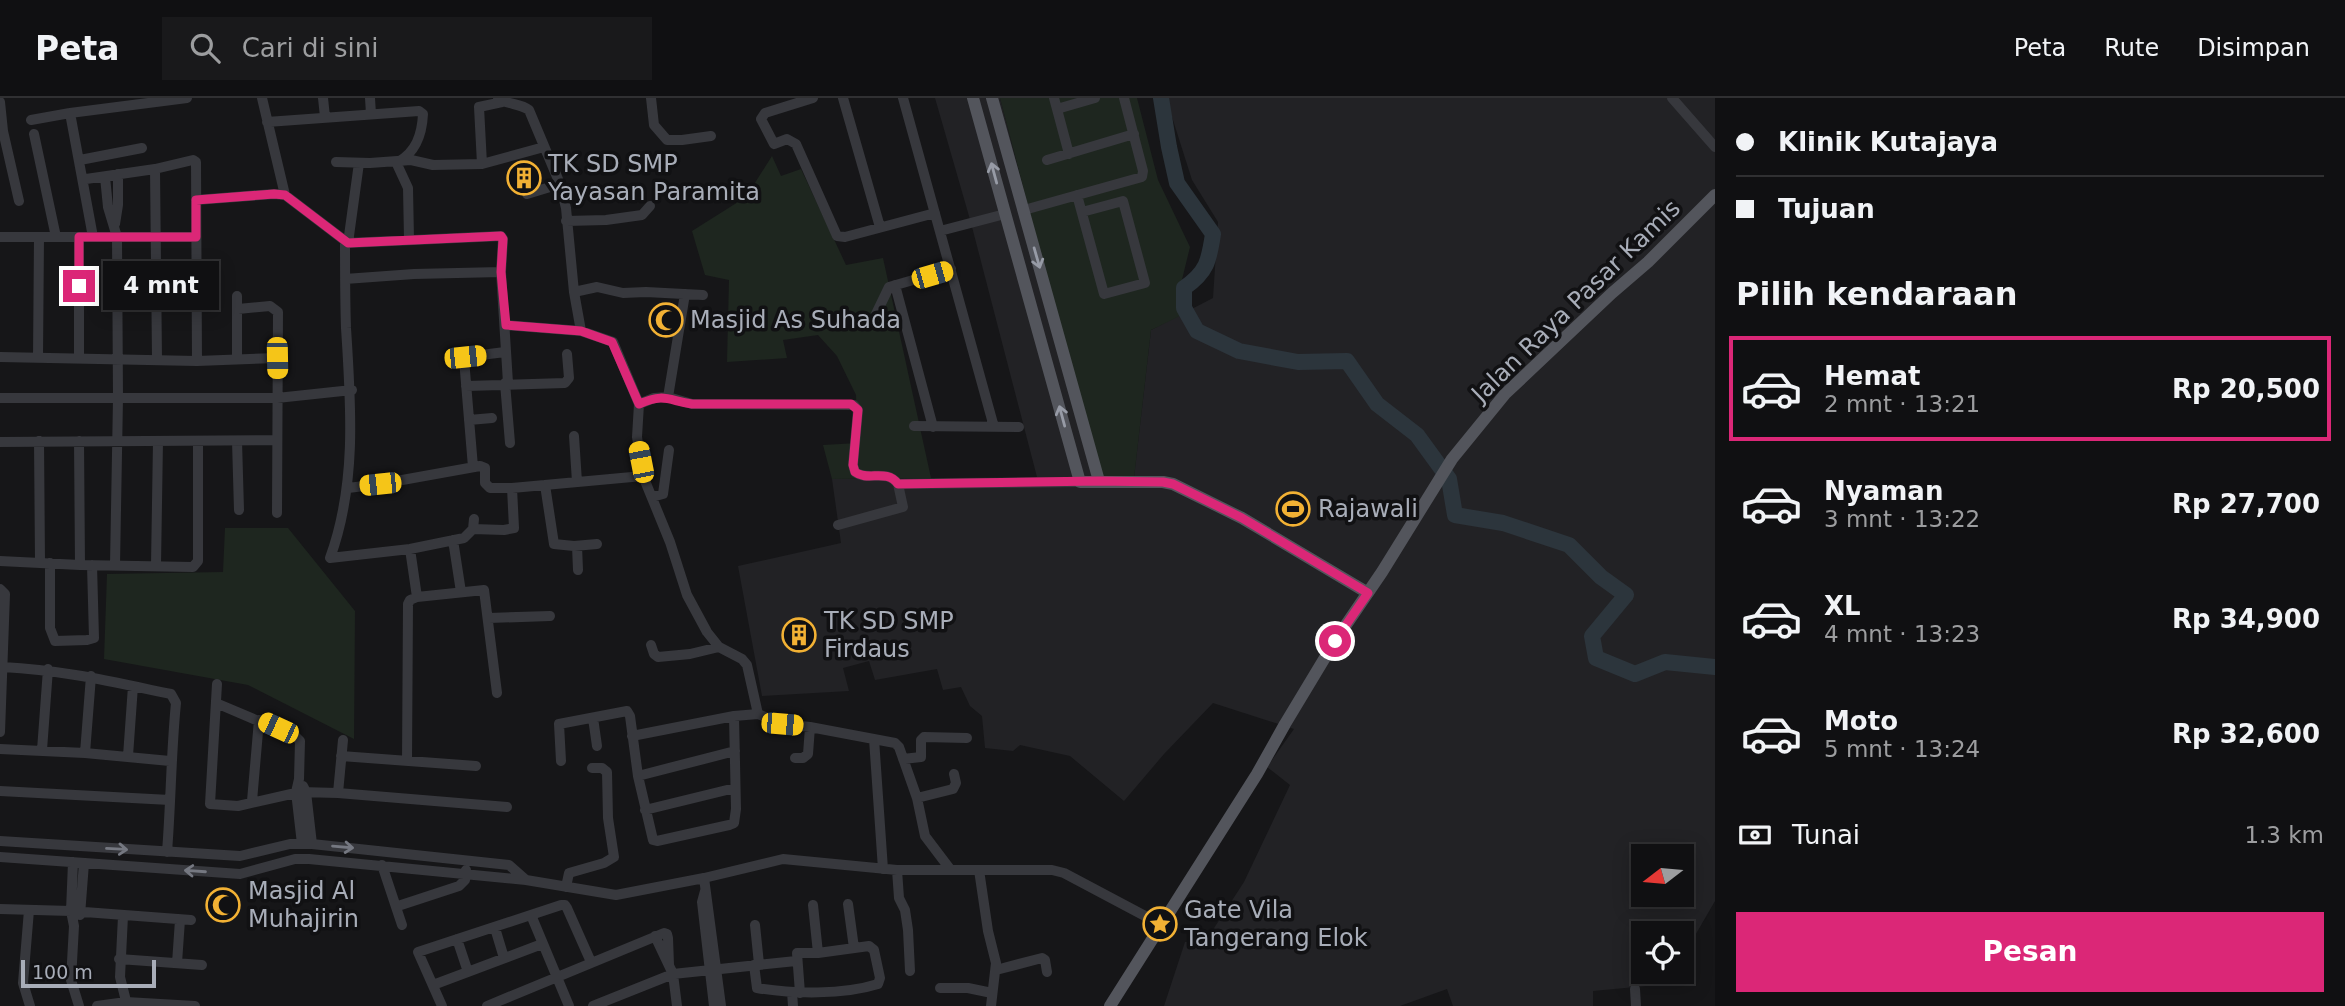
<!DOCTYPE html>
<html lang="id">
<head>
<meta charset="utf-8">
<style>
  :root { --surface:#101012; --page:#19191b; --text:#f1f3f6; --muted:#9c9d9f; --line:#303032; --accent:#db2777 }
  body { margin:0; font-family:"DejaVu Sans",sans-serif; background:var(--page); color:var(--text); height:100vh; display:flex; flex-direction:column; font-size:26px; white-space:nowrap }
  * { box-sizing:border-box; margin:0 }
  p { font-size:23px; color:var(--muted) }
  .icon { flex:none; width:38px; height:38px; fill:none; stroke:currentColor; stroke-width:2; stroke-linecap:round; stroke-linejoin:round }
  .map { position:relative; flex:1; overflow:hidden }
  .side { display:flex; flex-direction:column; background:var(--surface); width:630px }
  .side>* { flex:none }
  .banner { display:grid; align-content:center; height:154px; padding:0 21px; background:var(--surface) }
  .needle { width:46px; rotate:254deg }
  .tools { position:absolute; left:1631px; top:746px; display:grid; gap:14px }
  .tools a { display:grid; place-items:center; width:63px; height:63px; border-radius:0px; background:var(--surface); box-shadow:0 4px 18px #0003,0 0 0 2px var(--line); font-size:35px }
  .scale { position:absolute; left:21px; bottom:18px; width:135px; box-sizing:border-box; padding-left:7px; border:4px solid #a8adb8; border-top:0; font-size:19px; line-height:24px; white-space:nowrap; color:#a8adb8; -webkit-text-stroke:5px #111113; paint-order:stroke }
  .end { position:absolute; width:32px; height:32px; margin:-16px; border:9px solid #db2777; background:#fff; box-shadow:0 0 0 4px #fff }
  .from { border-radius:50% }
  .bubble { position:absolute; height:49px; border-radius:0px; background:var(--surface); box-shadow:0 4px 18px #0003,0 0 0 2px var(--line); font-size:23px; font-weight:800; line-height:49px; text-align:center }
  .car { position:absolute; width:21px; height:42px; margin:-21px -10px; border-radius:9px; box-shadow:0 0 5px 2px #0007; background:linear-gradient(#f5c518 24%,#345 0 40%,#f5c518 0 76%,#345 0 86%,#f5c518 0) }
  .banner b { display:flex; align-items:center; gap:24px; height:66px; font-size:26px }
  .banner b+b { border-top:2px solid var(--line) }
  .banner i { width:18px; height:18px; background:var(--text) }
  ul { padding:0; list-style:none }
  li { display:flex; align-items:center; gap:21px; height:105px; margin:0 14px 10px; padding:0 7px; border:4px solid transparent; border-radius:0px }
  li div { flex:1 }
  li b { display:block; font-size:26px }
  li em { font-style:normal; font-weight:800 }
  li.current { border-color:var(--accent) }
  li>.icon { width:63px; height:63px; stroke-width:1.5 }
  h2 { padding:0 21px; font-size:32px; line-height:84px }
  .pay { display:flex; align-items:center; gap:18px; height:77px; padding:0 21px; font-size:26px }
  .pay p { margin-inline-start:auto }
  .action { display:flex; gap:14px; margin-top:auto; padding:14px 21px }
  .action a { flex:1; height:80px; border-radius:0px; background:var(--accent); color:#fff; font-size:28px; font-weight:800; line-height:80px; text-align:center }
  header { display:flex; align-items:center; gap:42px; box-sizing:border-box; height:98px; padding:0 35px; background:var(--surface); border-bottom:2px solid var(--line) }
  header strong { font-size:33px }
  nav { display:flex; gap:38px; margin-inline-start:auto; font-size:24px }
  .search { width:490px; height:63px; background:var(--page); display:flex; align-items:center; gap:18px; box-sizing:border-box; padding:0 24px; border-radius:0px; color:var(--muted); font-size:26px }
  main { display:flex; flex:1; min-height:0 }
  .map>svg:first-child { display:block }
  .built { fill:#222225; fill-rule:evenodd }
  .green { fill:#1e261f }
  .lines { fill:none; stroke-linecap:round; stroke-linejoin:round }
  .river { stroke:#2c353c; stroke-width:16 }
  .minor { stroke:#37383d; stroke-width:10 }
  .major { stroke:#53555c; stroke-width:12 }
  .oneway { stroke:#979ba6 }
  .oneway2 { stroke:#757881 }
  .route { stroke:#db2777; stroke-width:9 }
  .labels { text-anchor:middle; stroke-width:7; stroke-linejoin:round; paint-order:stroke }
  .poi-label { font-size:24px; fill:#a8adb8; stroke:#111113; text-anchor:start }
  .street-label { font-size:24px; fill:#a8adb8; stroke:#111113 }
</style>
</head>
<body>
<header>
<strong>Peta</strong>
<div class="search"><svg class="icon" aria-label="search" viewBox="0 0 24 24"><circle cx="10" cy="10" r="6"/><path d="M15 15l6 6"/></svg>Cari di sini</div>
<nav><a>Peta</a><a>Rute</a><a>Disimpan</a></nav>
</header>
<main>
<div class="map">
<svg width="1715" height="908" viewBox="0 0 1715 908">
  <rect width="100%" height="100%" fill="#161618"/>
  <path class="built" d="M 935,0 L 1000,0 L 1098,379 L 1134,379 L 1151,232 L 1213,200 L 1218,124 L 1192,82 L 1166,0 L 1715,0 L 1715,803 L 1682,860 L 1682,835 L 1643,835 L 1643,873 L 1674,873 L 1667,886 L 1593,893 L 1593,908 L 1453,908 L 1447,891 L 1400,908 L 1164,908 L 1185,844 L 1205,844 L 1244,784 L 1290,687 L 1267,669 L 1294,631 L 1213,605 L 1164,656 L 1124,703 L 1070,658 L 1020,647 L 1013,653 L 985,650 L 982,618 L 970,608 L 961,589 L 943,592 L 937,571 L 875,582 L 869,563 L 843,570 L 849,593 L 762,598 L 738,468 L 841,445 L 832,381 L 1037,379 L 971,125 ZM 1643,758 L 1682,758 L 1682,796 L 1643,796 Z"/>
  <path class="green" d="M 1000,0 L 1137,0 L 1158,82 L 1190,149 L 1177,202 L 1182,217 L 1151,232 L 1134,380 L 1099,380 Z
    M 772,58 L 781,78 L 801,71 L 846,167 L 883,160 L 931,380 L 832,381 L 823,347 L 858,345 L 856,297 L 837,258 L 818,237 L 783,242 L 787,260 L 727,264 L 729,182 L 705,177 L 692,133 L 746,99 Z
    M 225,430 L 288,430 L 355,513 L 354,641 L 248,587 L 104,561 L 107,476 L 223,474 Z"/>
  <g class="lines">
    <path class="river" d="M 1161,0 L 1169,49 L 1177,85 L 1213,136 C 1209,163 1207,174 1184,190 L 1184,210 L 1197,233 L 1239,253 L 1298,264 L 1347,263 L 1377,306 L 1417,337 L 1449,381 L 1455,417 L 1503,425 L 1569,447 L 1601,479 L 1626,497 L 1592,538 L 1596,560 L 1635,576 L 1665,564 L 1715,569"/>
    <path class="minor" d="M 262,0 L 285,97
      M 323,0 L 325,19
      M 370,0 L 371,16
      M 498,0 C 507,7 520,5 529,12 L 560,86 L 566,110 L 574,194 L 581,233
      M 651,0 L 654,27 L 667,42 L 682,42 L 711,38
      M 813,0 L 765,15 L 761,21 L 774,46 L 787,41 L 796,46 L 837,138 L 845,139 L 935,115
      M 843,0 L 880,129
      M 903,0 L 994,329
      M 1054,0 L 1069,56
      M 1672,0 L 1715,49
      M 0,4 L 3,33 L 19,103
      M 1057,11 L 1095,0
      M 31,22 L 70,15
      M 267,24 L 419,13 L 423,16 C 422,37 416,54 398,64
      M 34,36 L 56,139
      M 80,62 L 142,50
      M 1047,62 L 1134,36
      M 336,64 L 370,65 L 411,62 L 433,67 L 482,66 L 544,49
      M 396,64 L 408,90 L 409,141
      M 482,66 L 479,9 L 502,4
      M 155,71 L 157,261
      M 105,79 L 108,109 L 117,139 L 118,300 L 115,467
      M 86,81 L 155,71 L 193,62 L 196,64 L 197,263
      M 527,96 L 560,86
      M 1077,97 L 1104,196 L 1145,185 L 1123,103 L 1082,114
      M 196,102 L 274,96 L 285,97 L 348,145 L 501,138 L 503,141 L 501,174 L 508,285
      M 1024,112 L 1142,79 L 1143,73 L 1124,0
      M 566,123 L 606,122 L 642,117 L 650,108
      M 115,126 L 118,107 L 118,76
      M 940,133 L 1005,116
      M 0,139 L 196,139
      M 93,139 L 70,15 L 187,0
      M 345,143 C 345,172 345,201 346,230 C 351,307 357,386 330,460 L 410,451 L 464,440 L 473,431 L 474,421
      M 348,145 L 359,65
      M 345,181 L 414,176 L 501,174
      M 895,187 L 933,329
      M 574,194 L 597,189 L 623,195 L 646,194 L 703,197
      M 237,198 L 237,260
      M 238,211 L 270,208 L 278,214 L 277,415
      M 876,216 L 889,189 L 951,171
      M 506,227 L 581,233 L 613,244 L 639,306 L 637,339 L 643,378 L 670,444 L 687,497 L 707,534 L 719,549 L 742,561 L 747,567 L 758,616
      M 0,259 L 197,263 L 277,260
      M 38,260 L 39,139
      M 79,260 L 79,139
      M 505,285 L 510,345
      M 466,288 L 565,285 L 569,280 L 567,256
      M 668,299 L 692,306 L 854,307 L 858,312 L 853,367 L 855,374 C 868,384 886,370 898,386
      M 0,300 L 277,300 L 352,292
      M 639,306 L 654,300 L 668,299 L 685,196
      M 469,322 L 492,320
      M 914,328 L 1019,329
      M 574,338 L 577,384
      M 39,343 L 40,463
      M 79,343 L 80,467
      M 237,343 L 239,412
      M 0,344 L 277,342
      M 473,369 L 464,261 L 465,259 L 505,254
      M 545,387 L 554,446 L 574,448 L 597,446
      M 348,390 L 380,386 L 480,368 L 485,370 L 485,385 L 490,390 L 512,390 L 643,378
      M 652,399 L 663,396 L 669,352
      M 838,427 L 903,409 L 898,386 L 1080,384
      M 473,431 L 504,432 L 514,430 L 512,390
      M 453,442 L 461,494
      M 577,448 L 578,472
      M 410,451 L 417,499
      M 0,463 L 80,467 L 193,469 L 198,463 L 198,343
      M 50,465 L 50,530 L 55,543 L 87,542 L 94,540 L 92,467
      M 156,467 L 158,343
      M 0,491 L 5,496 L 0,634
      M 489,520 L 550,518
      M 651,547 L 654,556 L 658,559 L 690,556 L 719,549
      M 3,569 C 63,572 113,584 171,596 L 176,605 C 171,655 171,704 167,754
      M 217,586 L 210,706 L 238,708 L 300,694 L 338,695 L 507,709
      M 216,605 L 296,639 L 300,643 L 299,681 L 296,694 L 302,746
      M 758,616 L 782,626 L 810,629 L 895,645 L 899,649 L 917,700 L 925,738 L 950,771
      M 593,620 L 597,648
      M 632,638 L 734,618 L 758,616
      M 874,641 L 883,771
      M 0,651 L 85,655 L 170,663
      M 42,652 L 48,571
      M 85,655 L 91,578
      M 128,658 L 133,588
      M 341,658 L 476,668
      M 795,660 L 803,660 L 808,656 L 810,629
      M 903,661 L 921,659 L 921,642 L 924,639 L 967,640
      M 407,663 L 408,506 L 410,502 L 417,499 L 484,492 L 497,595
      M 561,663 L 559,626 L 627,613 L 630,618 L 638,678 L 653,742 L 657,743 L 729,727 L 734,725 L 736,711 L 734,618
      M 638,678 L 735,653
      M 303,688 L 306,694 L 312,746
      M 0,693 L 170,702
      M 338,695 L 343,642
      M 917,700 L 953,691 L 956,685 L 954,676
      M 252,703 L 259,622
      M 645,712 L 735,690
      M 0,743 L 240,758 L 290,746 L 312,746 L 509,767 L 526,782
      M 0,759 L 240,776 L 295,761 L 309,761 L 526,782 L 616,797 L 704,780 L 783,761 L 897,772 L 1052,772 L 1064,775 L 1162,827
      M 73,764 L 71,813 L 74,828 L 71,882 L 79,908
      M 382,767 L 402,827
      M 897,772 L 899,800 L 905,812 L 908,832 L 910,873
      M 979,772 L 988,833 L 996,865 L 991,908
      M 704,780 L 721,908
      M 566,789 L 569,775 L 604,765 L 614,759 L 608,720 L 607,674 L 602,670 L 592,670
      M 705,793 L 702,804 L 714,908
      M 848,806 L 854,850
      M 813,807 L 818,855
      M 398,808 L 459,788 L 465,782 L 466,772
      M 0,811 L 71,813 L 191,822
      M 29,812 L 23,885 L 30,908
      M 80,817 L 84,765
      M 531,817 L 569,908
      M 123,818 L 120,879 L 127,907
      M 755,827 L 759,866
      M 495,830 L 504,860
      M 655,838 L 673,876 L 677,908
      M 457,841 L 468,874
      M 119,861 L 202,867
      M 177,865 L 180,822
      M 754,867 L 757,890 C 793,896 843,897 878,886 L 880,880 L 874,852 L 869,848 L 818,855 L 797,855 L 800,895
      M 996,872 L 1042,860 L 1045,862 L 1047,874
      M 433,887 L 542,846
      M 940,890 L 968,890 L 992,895
      M 1635,891 L 1636,908
      M 792,894 L 793,908
      M 97,908 L 126,904 L 195,908
      M 442,908 L 418,854 L 561,807 L 565,807 L 567,810 L 591,864
      M 487,908 L 664,835 L 667,836 L 668,840 L 669,867
      M 593,908 L 673,876 L 796,863"/>
    <path class="major" d="M 973,0 L 1080,384 L 1163,384 L 1173,386 L 1242,420 L 1368,495
      M 992,0 L 1099,383
      M 1110,908 L 1257,676 L 1285,626 L 1335,543 L 1382,474 L 1452,361 L 1505,296 L 1612,195 L 1648,164 L 1715,97"/>
  </g>
  <defs><path id="oneway-shaft" d="M-6 0H5M1.5-3L5.5 0L1.5 3" fill="none" stroke-width="1.6" stroke-linecap="round" stroke-linejoin="round" transform="scale(1.75)"/></defs>
  <g class="oneway">
    <use href="#oneway-shaft" transform="translate(994 75) rotate(-105)"/>
    <use href="#oneway-shaft" transform="translate(1037 160) rotate(74)"/>
    <use href="#oneway-shaft" transform="translate(1062 318) rotate(-105)"/>
  </g>
  <g class="oneway2">
    <use href="#oneway-shaft" transform="translate(343 749) rotate(5)"/>
    <use href="#oneway-shaft" transform="translate(117 751) rotate(3)"/>
    <use href="#oneway-shaft" transform="translate(195 773) rotate(-176)"/>
  </g>
  <g class="lines">
    <path class="route" d="M 79,188 L 79,139 L 196,139 L 196,102 L 274,96 L 285,97 L 348,145 L 501,138 L 503,141 L 501,174 L 506,227 L 581,233 L 612,244 L 639,306 C 665,295 667,302 692,306 L 851,306 L 858,312 L 853,367 L 855,374 C 868,384 886,370 898,386 L 1099,383 L 1163,384 L 1173,386 L 1242,420 L 1368,495 L 1335,543"/>
  </g>
  <defs>
    <symbol id="building-ring" viewBox="-11 -11 22 22"><circle r="9.5" fill="#111113" stroke="#f2b134" stroke-width="1.5"/><path d="M-4-6H4V6H1V3H-1V6H-4ZM-2.5-4.3h1.7v1.8h-1.7ZM.8-4.3h1.7v1.8H.8ZM-2.5-1h1.7V.8h-1.7ZM.8-1h1.7V.8H.8Z" fill="#f2b134"/></symbol>
    <symbol id="mosque-ring" viewBox="-11 -11 22 22"><circle r="9.5" fill="#111113" stroke="#f2b134" stroke-width="1.5"/><path d="M3.5-4.9A6 6 0 1 0 3.5 4.9A5 5 0 1 1 3.5-4.9Z" fill="#f2b134"/></symbol>
    <symbol id="stadium-ring" viewBox="-11 -11 22 22"><circle r="9.5" fill="#111113" stroke="#f2b134" stroke-width="1.5"/><path d="M0-5a6.5 5 0 1 0 0 10a6.5 5 0 1 0 0-10ZM-3.5-1.8h7v3.6h-7Z" fill="#f2b134"/></symbol>
    <symbol id="sight-ring" viewBox="-11 -11 22 22"><circle r="9.5" fill="#111113" stroke="#f2b134" stroke-width="1.5"/><path d="M0-6L1.8-2.2L6-1.7L2.9 1.2L3.7 5.4L0 3.3L-3.7 5.4L-2.9 1.2L-6-1.7L-1.8-2.2Z" fill="#f2b134"/></symbol>
  </defs>
  <g fill-rule="evenodd">
    <use href="#building-ring" x="505" y="61" width="38" height="38"/>
    <use href="#mosque-ring" x="647" y="203" width="38" height="38"/>
    <use href="#stadium-ring" x="1274" y="392" width="38" height="38"/>
    <use href="#building-ring" x="780" y="518" width="38" height="38"/>
    <use href="#mosque-ring" x="204" y="788" width="38" height="38"/>
    <use href="#sight-ring" x="1141" y="807" width="38" height="38"/>
  </g>
  <g class="labels">
    <g class="poi-label">
      <text x="548" y="74">TK SD SMP<tspan x="548" dy="28">Yayasan Paramita</tspan></text>
      <text x="690" y="230">Masjid As Suhada</text>
      <text x="1318" y="419">Rajawali</text>
      <text x="824" y="531">TK SD SMP<tspan x="824" dy="28">Firdaus</tspan></text>
      <text x="248" y="801">Masjid Al<tspan x="248" dy="28">Muhajirin</tspan></text>
      <text x="1184" y="820">Gate Vila<tspan x="1184" dy="28">Tangerang Elok</tspan></text>
    </g>
    <g class="street-label">
      <text transform="translate(1576 203) rotate(-44)" y="8">Jalan Raya Pasar Kamis</text>
    </g>
  </g>
</svg>
<div class="tools">
<a><svg class="needle" viewBox="-14 -14 28 28"><path d="M0-13l5 13h-10z" fill="#e53935"/><path d="M0 13l5-13h-10z" fill="#9c9d9f"/></svg></a>
<a><svg class="icon" aria-label="locate" viewBox="0 0 24 24"><circle cx="12" cy="12" r="6"/><path d="M12 2v4M12 18v4M2 12h4M18 12h4"/></svg></a>
</div>
<div class="scale">100 m</div>
<i class="end from" style="left:1335px;top:543px"></i>
<i class="end" style="left:79px;top:188px"></i>
<div class="bubble" style="left:103px;top:163px;width:116px">4 mnt</div>
<i class="car" style="left:932px;top:177px;rotate:74deg"></i>
<i class="car" style="left:465px;top:259px;rotate:84deg"></i>
<i class="car" style="left:277px;top:260px;rotate:179deg"></i>
<i class="car" style="left:641px;top:364px;rotate:349deg"></i>
<i class="car" style="left:380px;top:386px;rotate:264deg"></i>
<i class="car" style="left:782px;top:626px;rotate:95deg"></i>
<i class="car" style="left:278px;top:630px;rotate:295deg"></i>
</div>
<section class="side">
<div class="banner">
<b><i class="from"></i>Klinik Kutajaya</b>
<b><i></i>Tujuan</b>
</div>
<h2>Pilih kendaraan</h2>
<ul>
<li class="current"><svg class="icon" aria-label="car" viewBox="0 0 24 24"><path d="M5 17H2v-5l4-1 3-4h7l3 4 3 1v5h-3M9 17h6M6 11h13"/><circle cx="7" cy="17" r="2"/><circle cx="17" cy="17" r="2"/></svg><div><b>Hemat</b><p>2 mnt · 13:21</p></div><em>Rp 20,500</em></li>
<li><svg class="icon" aria-label="car" viewBox="0 0 24 24"><path d="M5 17H2v-5l4-1 3-4h7l3 4 3 1v5h-3M9 17h6M6 11h13"/><circle cx="7" cy="17" r="2"/><circle cx="17" cy="17" r="2"/></svg><div><b>Nyaman</b><p>3 mnt · 13:22</p></div><em>Rp 27,700</em></li>
<li><svg class="icon" aria-label="car" viewBox="0 0 24 24"><path d="M5 17H2v-5l4-1 3-4h7l3 4 3 1v5h-3M9 17h6M6 11h13"/><circle cx="7" cy="17" r="2"/><circle cx="17" cy="17" r="2"/></svg><div><b>XL</b><p>4 mnt · 13:23</p></div><em>Rp 34,900</em></li>
<li><svg class="icon" aria-label="car" viewBox="0 0 24 24"><path d="M5 17H2v-5l4-1 3-4h7l3 4 3 1v5h-3M9 17h6M6 11h13"/><circle cx="7" cy="17" r="2"/><circle cx="17" cy="17" r="2"/></svg><div><b>Moto</b><p>5 mnt · 13:24</p></div><em>Rp 32,600</em></li>
</ul>
<div class="pay"><svg class="icon" aria-label="cash" viewBox="0 0 24 24"><path d="M3 7h18v10H3z"/><circle cx="12" cy="12" r="2"/></svg>Tunai<p>1.3 km</p></div>
<div class="action"><a>Pesan</a></div>
</section>
</main>
</body>
</html>
